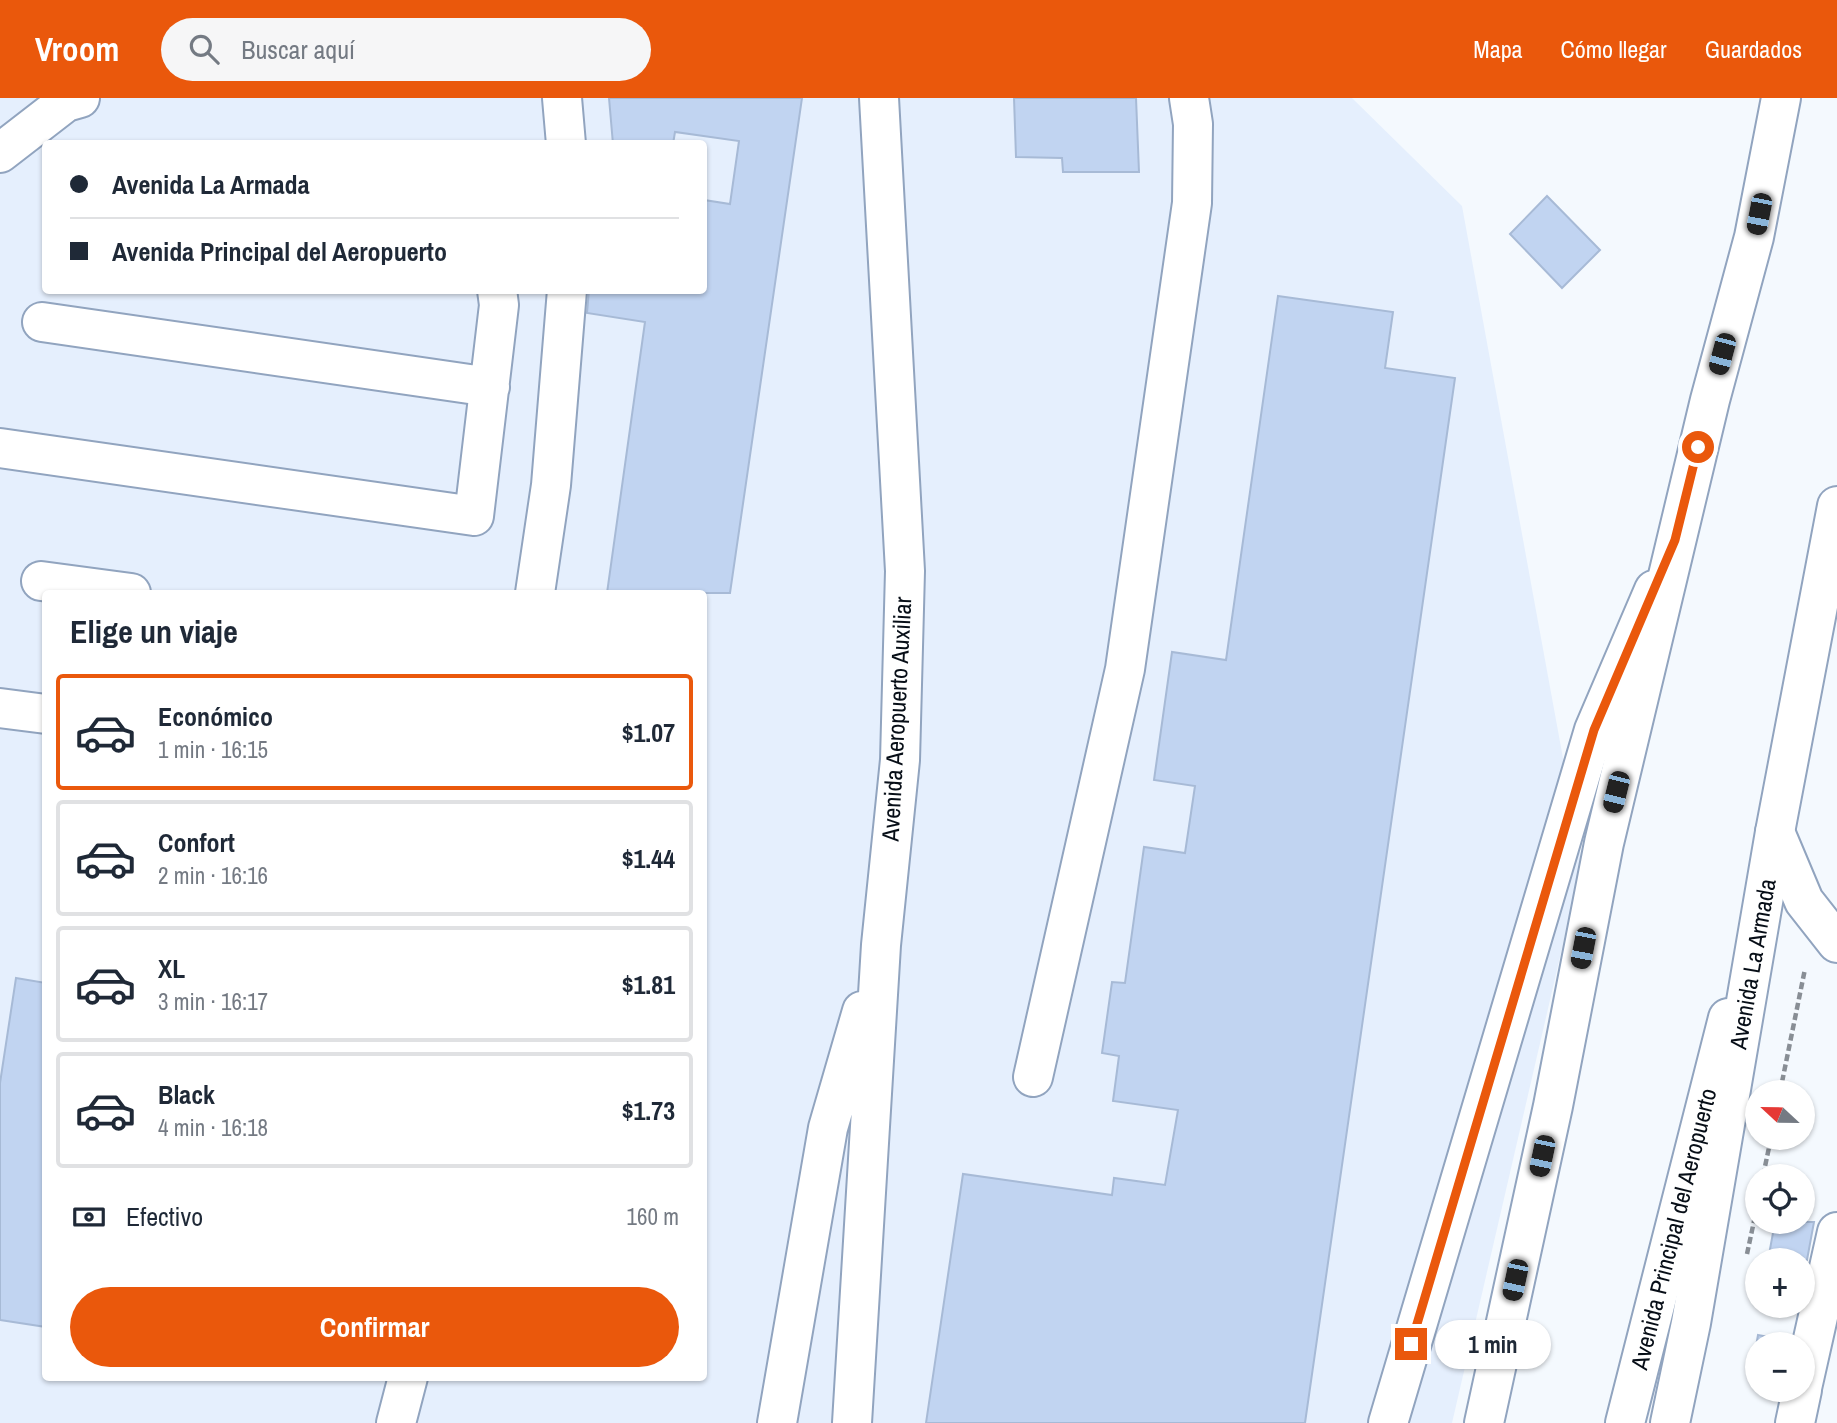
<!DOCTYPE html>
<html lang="es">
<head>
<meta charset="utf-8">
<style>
  :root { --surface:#fff; --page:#f6f6f7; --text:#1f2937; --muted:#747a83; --line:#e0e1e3; --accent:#ea580c }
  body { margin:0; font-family:"Archivo Narrow",sans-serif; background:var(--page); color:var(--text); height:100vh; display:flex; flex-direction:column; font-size:26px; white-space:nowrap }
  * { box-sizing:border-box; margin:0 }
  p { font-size:23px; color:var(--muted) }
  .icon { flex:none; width:38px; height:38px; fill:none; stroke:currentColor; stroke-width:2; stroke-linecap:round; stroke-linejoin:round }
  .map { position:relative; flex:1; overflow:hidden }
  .side { position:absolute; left:42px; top:492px; width:665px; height:791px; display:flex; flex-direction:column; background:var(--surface); border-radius:7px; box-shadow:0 2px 5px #0004 }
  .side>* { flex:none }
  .guide { position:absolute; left:42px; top:42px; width:665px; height:154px; border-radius:7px; box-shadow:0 2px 5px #0004; display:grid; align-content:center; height:154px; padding:0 28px; background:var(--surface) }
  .needle { width:46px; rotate:292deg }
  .tools { position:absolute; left:1745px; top:982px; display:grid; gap:14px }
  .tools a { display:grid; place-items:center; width:70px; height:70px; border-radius:50%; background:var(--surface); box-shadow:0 2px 5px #0004; font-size:35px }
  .end { position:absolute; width:32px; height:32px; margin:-16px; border:9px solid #ea580c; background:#fff; box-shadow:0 0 0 4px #fff }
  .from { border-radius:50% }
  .bubble { position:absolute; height:49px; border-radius:24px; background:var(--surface); box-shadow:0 2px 5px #0004; font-size:23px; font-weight:700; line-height:49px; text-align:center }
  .car { position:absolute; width:21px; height:42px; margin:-21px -10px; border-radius:9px; box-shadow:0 0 5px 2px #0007; background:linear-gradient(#222 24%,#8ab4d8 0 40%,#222 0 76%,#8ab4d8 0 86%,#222 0) }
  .guide b { display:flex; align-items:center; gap:24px; height:66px; font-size:26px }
  .guide b+b { border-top:2px solid var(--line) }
  .guide i { width:18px; height:18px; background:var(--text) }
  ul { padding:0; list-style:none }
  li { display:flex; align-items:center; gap:21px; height:116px; margin:0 14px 10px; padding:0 14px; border:4px solid var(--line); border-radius:7px }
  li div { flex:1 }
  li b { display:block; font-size:26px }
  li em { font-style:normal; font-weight:700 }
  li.selected { border-color:var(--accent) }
  li>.icon { width:63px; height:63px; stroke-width:1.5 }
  h2 { padding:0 28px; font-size:32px; line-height:84px }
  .pay { display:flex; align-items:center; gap:18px; height:77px; padding:0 28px; font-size:26px }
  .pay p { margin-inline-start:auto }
  .action { display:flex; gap:14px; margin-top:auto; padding:14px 28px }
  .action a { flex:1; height:80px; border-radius:42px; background:var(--accent); color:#fff; font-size:28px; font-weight:700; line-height:80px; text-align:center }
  header { display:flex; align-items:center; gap:42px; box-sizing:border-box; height:98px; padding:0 35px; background:var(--accent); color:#fff }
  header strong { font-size:33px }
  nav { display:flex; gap:38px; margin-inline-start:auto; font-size:24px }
  .search { width:490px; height:63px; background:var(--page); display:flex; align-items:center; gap:18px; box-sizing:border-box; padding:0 24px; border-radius:38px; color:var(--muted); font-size:26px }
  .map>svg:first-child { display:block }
  .built { fill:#e5effd; fill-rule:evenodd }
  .building { fill:#c1d4f1; stroke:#a7bad6; stroke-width:2 }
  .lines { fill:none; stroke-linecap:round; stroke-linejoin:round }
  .minor-casing { stroke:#91a4bf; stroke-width:42 }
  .major-casing { stroke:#91a4bf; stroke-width:42 }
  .path { stroke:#888e95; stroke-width:4.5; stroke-dasharray:7 3.5; stroke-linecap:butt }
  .minor { stroke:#fff; stroke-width:38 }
  .major { stroke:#fff; stroke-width:38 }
  .route { stroke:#ea580c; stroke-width:9 }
  .labels { text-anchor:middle; stroke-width:6; stroke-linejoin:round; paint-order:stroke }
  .street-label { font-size:24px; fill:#070e17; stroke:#fff }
</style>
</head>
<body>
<header>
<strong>Vroom</strong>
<div class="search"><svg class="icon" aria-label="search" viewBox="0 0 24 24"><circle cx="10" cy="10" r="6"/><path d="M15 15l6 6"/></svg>Buscar aquí</div>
<nav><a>Mapa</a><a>Cómo llegar</a><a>Guardados</a></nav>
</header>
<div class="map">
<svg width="1837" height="1325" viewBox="0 0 1837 1325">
  <rect width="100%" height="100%" fill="#f4f9fe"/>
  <path class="built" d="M 0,0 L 1352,0 L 1462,108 L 1582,764 L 1452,1325 L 0,1325 ZM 46,46 L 704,46 L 704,192 L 46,192 ZM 46,495 L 704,495 L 704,1279 L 46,1279 Z"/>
  <path class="building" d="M 609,0 L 802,0 L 730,495 L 607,495 L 645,224 L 587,215 L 589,192 L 704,192 L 704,102 L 730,106 L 739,43 L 675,34 L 673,46 L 613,46 Z
    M 1014,0 L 1136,0 L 1139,74 L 1063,74 L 1062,60 L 1016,59 Z
    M 1547,98 L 1600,152 L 1562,190 L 1510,136 Z
    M 1278,198 L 1393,214 L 1385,270 L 1455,280 L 1305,1325 L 926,1325 L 963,1076 L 1112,1097 L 1114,1080 L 1165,1087 L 1178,1012 L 1113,1003 L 1119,958 L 1102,955 L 1112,884 L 1125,885 L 1144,749 L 1185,755 L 1195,688 L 1154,682 L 1172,554 L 1226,562 Z
    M 16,880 L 46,885 L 46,1229 L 0,1222 L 0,985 Z
    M 1775,1124 L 1814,1124 L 1807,1162 L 1768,1162 Z
    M 1758,1237 L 1790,1243 L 1789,1246 L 1757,1246 L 1757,1271 L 1752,1271 Z"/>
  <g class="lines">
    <defs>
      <path id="minor" d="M 562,0 L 566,46
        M 0,55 L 66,4 L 80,0
        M 42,224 L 490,289
        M 0,350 L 474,418 L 499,207 L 497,192
        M 41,483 L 131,495
        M 535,495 L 551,387 L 567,192
        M 0,610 L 46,616
        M 1775,734 L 1804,803 L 1837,845
        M 1033,979 L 1125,571 L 1192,105 L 1193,26 L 1189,0
        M 1802,1290 L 1837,1134
        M 396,1325 L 408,1279
        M 777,1325 L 828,1030 L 862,913
        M 852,1325 L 881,847 L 900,662 L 905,473 L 879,0
        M 1388,1325 L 1594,632 L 1654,492
        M 1625,1325 L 1728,920
        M 1795,1325 L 1802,1292"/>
      <path id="major" d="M 1484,1325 L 1553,1008 L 1604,745 L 1710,302 L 1754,139 L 1781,0
        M 1670,1325 L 1691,1225 L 1775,734 L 1837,408"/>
    </defs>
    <use href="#minor" class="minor-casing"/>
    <use href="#major" class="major-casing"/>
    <path class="path" d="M 1780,994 L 1805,871
      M 1763,1078 L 1771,1040
      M 1747,1156 L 1757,1109"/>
    <use href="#minor" class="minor"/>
    <use href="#major" class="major"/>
  </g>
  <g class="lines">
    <path class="route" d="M 1411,1246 L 1594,632 L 1675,442 L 1698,349"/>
  </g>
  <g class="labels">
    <g class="street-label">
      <text transform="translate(897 621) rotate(-87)" y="8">Avenida Aeropuerto Auxiliar</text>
      <text transform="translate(1753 866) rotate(-80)" y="8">Avenida La Armada</text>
      <text transform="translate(1674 1131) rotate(-76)" y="8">Avenida Principal del Aeropuerto</text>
    </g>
  </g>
</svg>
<div class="tools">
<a><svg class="needle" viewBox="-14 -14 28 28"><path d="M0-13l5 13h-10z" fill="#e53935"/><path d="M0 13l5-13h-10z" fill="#747a83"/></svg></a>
<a><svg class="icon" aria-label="locate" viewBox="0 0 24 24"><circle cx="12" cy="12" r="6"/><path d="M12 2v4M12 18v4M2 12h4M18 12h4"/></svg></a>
<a>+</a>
<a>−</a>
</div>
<i class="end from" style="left:1698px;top:349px"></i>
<i class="end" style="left:1411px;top:1246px"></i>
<div class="bubble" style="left:1435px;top:1222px;width:116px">1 min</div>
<i class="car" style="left:1759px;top:116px;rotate:191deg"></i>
<i class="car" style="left:1722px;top:256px;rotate:195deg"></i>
<i class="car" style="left:1616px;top:694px;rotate:194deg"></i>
<i class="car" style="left:1583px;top:850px;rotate:191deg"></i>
<i class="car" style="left:1542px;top:1058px;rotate:192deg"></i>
<i class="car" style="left:1515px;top:1182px;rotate:192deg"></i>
<div class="guide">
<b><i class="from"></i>Avenida La Armada</b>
<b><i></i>Avenida Principal del Aeropuerto</b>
</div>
<section class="side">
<h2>Elige un viaje</h2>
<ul>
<li class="selected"><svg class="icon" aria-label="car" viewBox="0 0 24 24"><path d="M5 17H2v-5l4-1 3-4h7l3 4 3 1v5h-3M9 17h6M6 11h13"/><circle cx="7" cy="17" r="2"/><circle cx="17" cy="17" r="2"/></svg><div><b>Económico</b><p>1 min · 16:15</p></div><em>$1.07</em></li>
<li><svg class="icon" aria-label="car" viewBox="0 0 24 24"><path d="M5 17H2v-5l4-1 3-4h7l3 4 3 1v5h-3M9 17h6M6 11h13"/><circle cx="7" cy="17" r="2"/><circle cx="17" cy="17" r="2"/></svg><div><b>Confort</b><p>2 min · 16:16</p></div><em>$1.44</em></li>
<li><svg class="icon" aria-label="car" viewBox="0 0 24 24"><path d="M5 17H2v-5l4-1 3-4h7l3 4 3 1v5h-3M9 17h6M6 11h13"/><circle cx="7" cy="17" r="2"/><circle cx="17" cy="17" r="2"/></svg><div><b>XL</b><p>3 min · 16:17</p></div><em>$1.81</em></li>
<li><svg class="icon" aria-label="car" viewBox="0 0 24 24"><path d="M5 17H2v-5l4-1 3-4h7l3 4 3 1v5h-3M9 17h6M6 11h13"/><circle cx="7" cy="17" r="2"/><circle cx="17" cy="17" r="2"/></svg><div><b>Black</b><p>4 min · 16:18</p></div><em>$1.73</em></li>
</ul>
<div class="pay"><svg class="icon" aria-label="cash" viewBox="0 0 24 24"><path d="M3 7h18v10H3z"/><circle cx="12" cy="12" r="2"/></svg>Efectivo<p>160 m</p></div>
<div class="action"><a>Confirmar</a></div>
</section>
</div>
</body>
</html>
